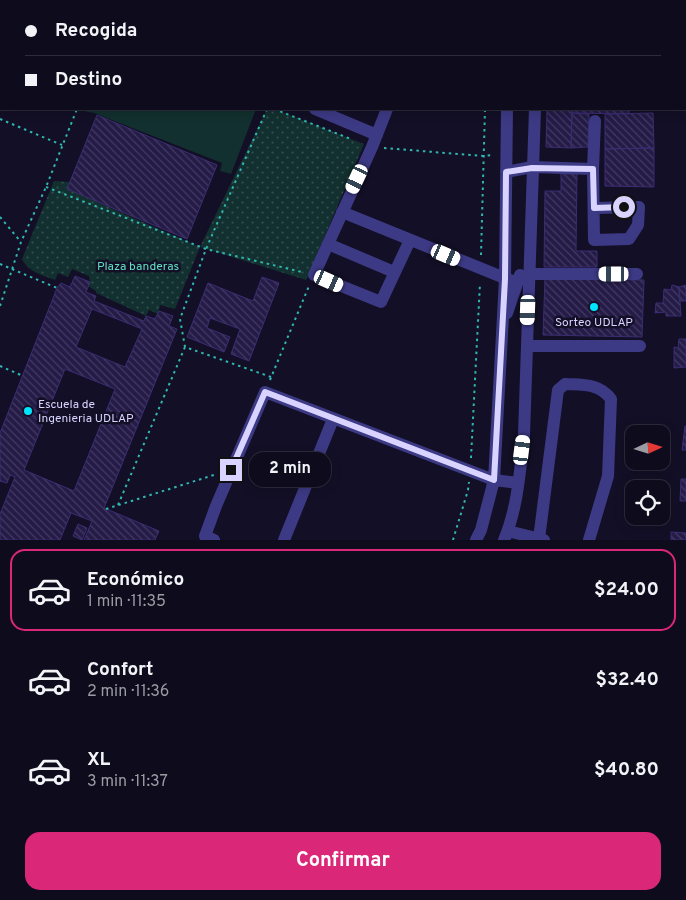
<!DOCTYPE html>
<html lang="es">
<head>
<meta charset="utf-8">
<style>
  :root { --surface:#0e0b1c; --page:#1c1929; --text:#f1f3f6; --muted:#9b9ba3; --line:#2e2b3b; --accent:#db2777 }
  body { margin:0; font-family:Overpass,sans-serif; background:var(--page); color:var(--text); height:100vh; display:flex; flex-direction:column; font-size:19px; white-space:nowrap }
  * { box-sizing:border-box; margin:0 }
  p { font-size:16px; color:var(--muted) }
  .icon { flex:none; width:28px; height:28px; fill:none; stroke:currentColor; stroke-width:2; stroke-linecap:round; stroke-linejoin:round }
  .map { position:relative; height:540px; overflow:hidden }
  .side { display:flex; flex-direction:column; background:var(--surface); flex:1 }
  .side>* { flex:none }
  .banner { position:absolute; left:0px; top:0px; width:686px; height:110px; box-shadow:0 2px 12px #0003,0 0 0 1px var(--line); display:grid; align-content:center; height:110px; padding:0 25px; background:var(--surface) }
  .needle { width:32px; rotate:86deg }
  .fabs { position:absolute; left:625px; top:425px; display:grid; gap:10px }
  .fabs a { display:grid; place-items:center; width:45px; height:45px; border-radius:10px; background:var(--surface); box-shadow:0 2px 12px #0003,0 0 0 1px var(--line); font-size:25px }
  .end { position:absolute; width:22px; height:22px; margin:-11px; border:6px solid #d9d4ff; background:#111; box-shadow:0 0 0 2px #111 }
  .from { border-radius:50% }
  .bubble { position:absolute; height:35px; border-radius:15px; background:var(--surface); box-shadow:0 2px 12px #0003,0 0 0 1px var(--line); font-size:16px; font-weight:700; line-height:35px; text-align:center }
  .car { position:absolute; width:15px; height:30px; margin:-15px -8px; border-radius:6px; box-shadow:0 0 4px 1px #0007; background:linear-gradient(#fff 24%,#345 0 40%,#fff 0 76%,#345 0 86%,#fff 0) }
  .banner b { display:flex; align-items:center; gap:18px; height:48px; font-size:19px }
  .banner b+b { border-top:1px solid var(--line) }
  .banner i { width:12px; height:12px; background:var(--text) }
  ul { padding:9px 0 0; list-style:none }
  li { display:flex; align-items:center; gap:15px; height:82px; margin:0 10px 8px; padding:0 15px; border:2px solid transparent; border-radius:15px }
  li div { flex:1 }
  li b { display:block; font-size:19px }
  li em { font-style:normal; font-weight:700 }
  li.active { border-color:var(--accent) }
  li>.icon { width:45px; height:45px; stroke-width:1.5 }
  .primary-button { display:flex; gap:10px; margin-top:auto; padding:10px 25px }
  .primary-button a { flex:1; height:58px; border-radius:15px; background:var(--accent); color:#fff; font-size:20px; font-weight:700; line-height:58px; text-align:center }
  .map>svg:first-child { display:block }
  .grass { fill:#12302f }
  .park { fill:url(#park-dots) }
  .building { fill:url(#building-back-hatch); stroke:#3b2d73; fill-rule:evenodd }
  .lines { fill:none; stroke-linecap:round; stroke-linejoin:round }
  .path { stroke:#2fb8b0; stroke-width:2; stroke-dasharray:2.5 4; stroke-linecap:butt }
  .minor { stroke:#3d3a85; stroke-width:12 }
  .route { stroke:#d9d4ff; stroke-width:6 }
  .poi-dot { fill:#00e5ff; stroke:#130f26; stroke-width:2 }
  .labels { text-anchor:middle; stroke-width:5; stroke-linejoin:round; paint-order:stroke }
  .park-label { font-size:12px; fill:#5fe0c0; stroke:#130f26 }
  .poi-label { font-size:12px; fill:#d9d4ff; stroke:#130f26 }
</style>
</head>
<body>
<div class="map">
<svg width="686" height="540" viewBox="0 0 686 540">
  <defs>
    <pattern id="park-dots" width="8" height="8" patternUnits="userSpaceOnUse" patternTransform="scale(1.25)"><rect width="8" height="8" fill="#12302f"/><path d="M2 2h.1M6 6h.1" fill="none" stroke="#344d4e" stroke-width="1.8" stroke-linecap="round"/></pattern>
    <pattern id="building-back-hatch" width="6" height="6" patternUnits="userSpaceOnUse" patternTransform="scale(1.25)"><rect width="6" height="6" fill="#241b47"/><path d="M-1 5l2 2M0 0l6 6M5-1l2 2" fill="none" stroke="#433b63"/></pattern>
  </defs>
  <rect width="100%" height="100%" fill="#130f26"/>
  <path class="grass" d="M 85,109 L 256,109 L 231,174 L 220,171 L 222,163 L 94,113 L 84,111 Z"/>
  <path class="park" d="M 267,109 L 274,109 L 364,144 L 306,280 L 200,247 L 175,309 L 160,305 L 158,314 L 149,310 L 146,316 L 96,293 L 96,291 L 88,286 L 90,282 L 89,276 L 72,269 L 68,277 L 58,273 L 55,280 C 42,275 28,272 22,259 L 54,181 L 70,182 L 67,189 L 200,247 Z"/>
  <path class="building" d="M 0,0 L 59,0 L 62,1 L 1,1 L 1,25 Z
    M 0,25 L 1,25 L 1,80 L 0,80 Z
    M 547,109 L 572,109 L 571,148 L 546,147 Z
    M 572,109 L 629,109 L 629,114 L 572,113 Z
    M 572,113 L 589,114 L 588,147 L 571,148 Z
    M 653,113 L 654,148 L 605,149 L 605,114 Z
    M 97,115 L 217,165 L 187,239 L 67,189 Z
    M 654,148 L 654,187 L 605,186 L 605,149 Z
    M 561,173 L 577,173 L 576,251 L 597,251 L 597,267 L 544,267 L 545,191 L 561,191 Z
    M 75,276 L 90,282 L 86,292 L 96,296 L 94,301 L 144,321 L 146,316 L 155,319 L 159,311 L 173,316 L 169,326 L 177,329 L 104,508 L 159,531 L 155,540 L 84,540 L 92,521 L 71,513 L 60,540 L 0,540 L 0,514 L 15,477 L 10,475 L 7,483 L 0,481 L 0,433 L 57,288 L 61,283 L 70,287 ZM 92,309 L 142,329 L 125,367 L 76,347 ZM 65,369 L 115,389 L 74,491 L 24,470 Z
    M 262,277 L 279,283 L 249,361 L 231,354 L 240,329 L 210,318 L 207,328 L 230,337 L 224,352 L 187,337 L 208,283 L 253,301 Z
    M 545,278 L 644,280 L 642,337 L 543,335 Z
    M 672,285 L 679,287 L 681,316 L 666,316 L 666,312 L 655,313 L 656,303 L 663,303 L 664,289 L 671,290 Z
    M 686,285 L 686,301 L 680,301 L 679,287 Z
    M 679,339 L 686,339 L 686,367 L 674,368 L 674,347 L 678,348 Z
    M 685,426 L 686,426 L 686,450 L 682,450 Z
    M 681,479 L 686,479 L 686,501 L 680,501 Z
    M 78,524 L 87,528 L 82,540 L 73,536 Z
    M 671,532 L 686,533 L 686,540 L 671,540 Z"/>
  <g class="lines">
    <path class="path" d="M 88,0 L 90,1
      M 473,1 L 473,0
      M 267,109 L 206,249 L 180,319 L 185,347 L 271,377
      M 274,109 L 351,139
      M 0,119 L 62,145
      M 384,148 L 483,156 L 494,155
      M 46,187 L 206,249 L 302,272
      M 0,217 L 21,242
      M 481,255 L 485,109
      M 0,264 L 57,288
      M 0,306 L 21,242 L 46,187 L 77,109
      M 0,366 L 23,376
      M 270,380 L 309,286
      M 471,458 L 480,283
      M 118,505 L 185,347
      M 106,509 L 217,474
      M 453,540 L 468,490 L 469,482"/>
    <path class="minor" d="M 402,0 L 405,1
      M 556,0 L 556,1
      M 667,0 L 667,1
      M 309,1 L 310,0
      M 437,1 L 439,0
      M 488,1 L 488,0
      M 685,10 L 686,10
      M 315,109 L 377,135
      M 387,109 L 372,147 L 314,275 L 381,302 L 410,240
      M 593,169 L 594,240 L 629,239 L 638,225 L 639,207 L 594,208
      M 506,172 L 532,167 L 593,169 L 595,121
      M 342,212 L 517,283
      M 328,244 L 394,272
      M 529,274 L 637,274
      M 507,313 L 520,275
      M 527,346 L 640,346
      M 508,531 L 544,540
      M 539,539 L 558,390 L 565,384 C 583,385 599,383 611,399 L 608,476 L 589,540
      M 214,540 L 205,536 L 216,506 L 265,392 L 494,480 L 518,483
      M 284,540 L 333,419
      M 476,540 L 481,530 L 494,480 L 505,279 L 507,109
      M 504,540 C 518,507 520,470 524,435 L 535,109"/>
  </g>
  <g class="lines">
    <path class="route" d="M 231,470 L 265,392 L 494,480 L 505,279 L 506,172 L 532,168 L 593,169 L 594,208 L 624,207"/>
  </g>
  <g class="poi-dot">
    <circle cx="594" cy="307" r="5"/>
    <circle cx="28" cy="411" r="5"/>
  </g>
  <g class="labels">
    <g class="park-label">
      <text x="138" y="270">Plaza banderas</text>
    </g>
    <g class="poi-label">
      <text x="594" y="326">Sorteo UDLAP</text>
      <text x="38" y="408" text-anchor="start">Escuela de<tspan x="38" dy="14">Ingenieria UDLAP</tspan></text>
    </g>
  </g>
</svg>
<div class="fabs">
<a><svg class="needle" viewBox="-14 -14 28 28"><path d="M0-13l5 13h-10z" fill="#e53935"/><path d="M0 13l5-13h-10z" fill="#9b9ba3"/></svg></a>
<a><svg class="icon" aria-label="locate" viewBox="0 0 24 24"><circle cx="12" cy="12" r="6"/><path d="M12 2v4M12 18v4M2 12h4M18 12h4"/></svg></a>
</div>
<i class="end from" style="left:624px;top:207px"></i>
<i class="end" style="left:231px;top:470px"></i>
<div class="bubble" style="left:249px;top:452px;width:82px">2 min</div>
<i class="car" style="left:357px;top:179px;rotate:205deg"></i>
<i class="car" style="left:446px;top:255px;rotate:113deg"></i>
<i class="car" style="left:614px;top:274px;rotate:270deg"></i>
<i class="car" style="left:329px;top:281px;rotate:114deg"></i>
<i class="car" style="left:528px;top:310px;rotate:182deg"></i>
<i class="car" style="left:522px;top:450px;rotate:7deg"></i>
<div class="banner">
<b><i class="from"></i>Recogida</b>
<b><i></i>Destino</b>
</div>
</div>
<section class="side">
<ul>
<li class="active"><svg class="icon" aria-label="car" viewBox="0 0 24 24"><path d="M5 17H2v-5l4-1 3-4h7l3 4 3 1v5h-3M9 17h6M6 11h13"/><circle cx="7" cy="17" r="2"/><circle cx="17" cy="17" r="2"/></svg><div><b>Económico</b><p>1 min · 11:35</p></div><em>$24.00</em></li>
<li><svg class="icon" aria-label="car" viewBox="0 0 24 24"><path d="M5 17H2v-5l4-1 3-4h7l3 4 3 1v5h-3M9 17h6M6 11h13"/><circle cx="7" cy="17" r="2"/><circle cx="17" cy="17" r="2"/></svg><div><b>Confort</b><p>2 min · 11:36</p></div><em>$32.40</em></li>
<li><svg class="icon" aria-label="car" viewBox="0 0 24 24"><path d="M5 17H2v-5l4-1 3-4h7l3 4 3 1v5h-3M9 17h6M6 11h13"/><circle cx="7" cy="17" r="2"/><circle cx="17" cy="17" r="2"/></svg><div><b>XL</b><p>3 min · 11:37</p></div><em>$40.80</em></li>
</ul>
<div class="primary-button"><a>Confirmar</a></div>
</section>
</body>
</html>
